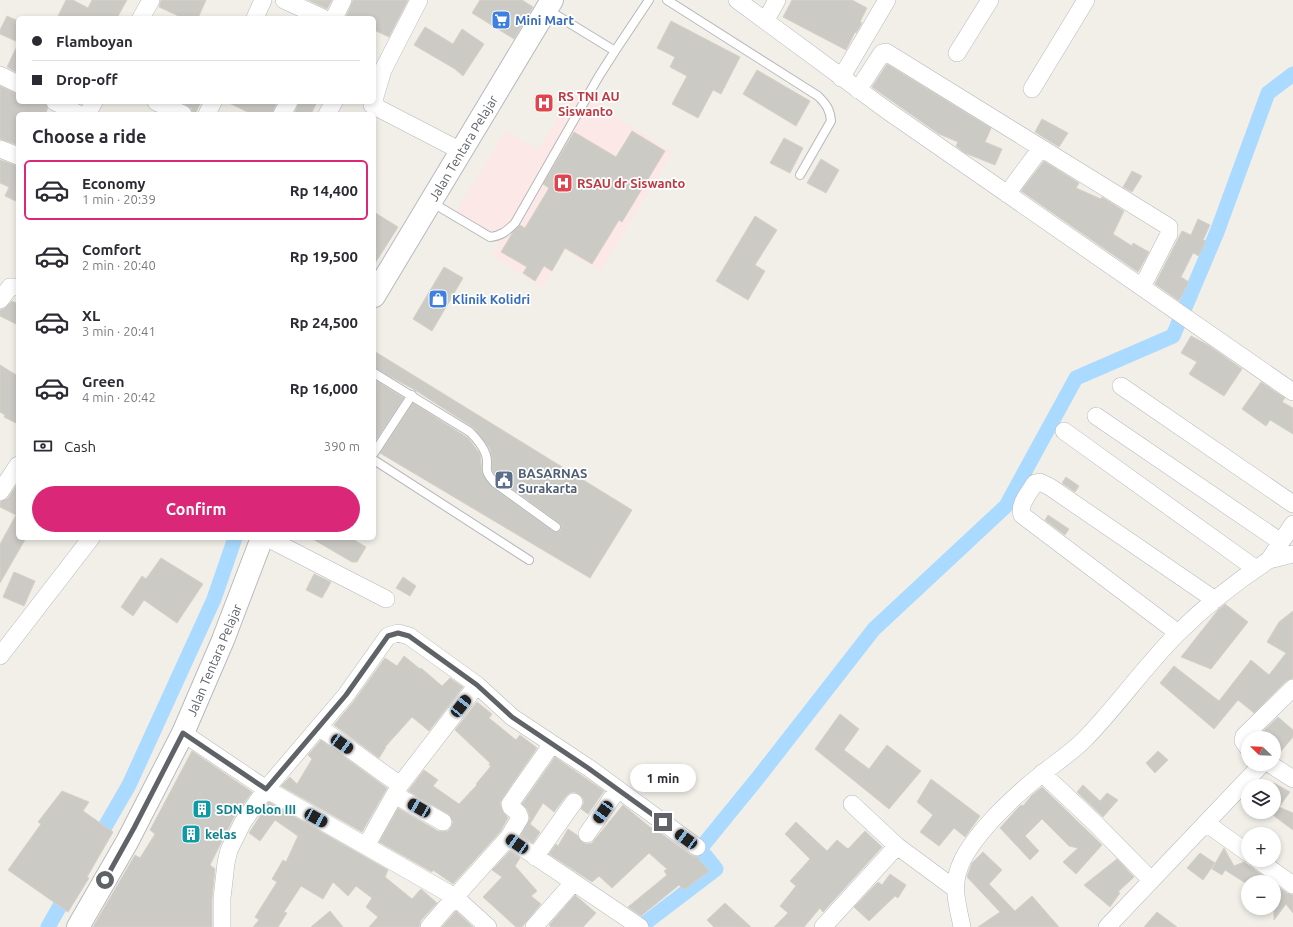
<!DOCTYPE html>
<html lang="en">
<head>
<meta charset="utf-8">
<style>
  :root { --surface:#fff; --page:#f2f2f3; --text:#2b2b33; --muted:#7c7c81; --line:#e1e1e2; --accent:#db2777 }
  body { margin:0; font-family:Ubuntu,sans-serif; background:var(--page); color:var(--text); height:100vh; display:flex; flex-direction:column; font-size:15px; white-space:nowrap }
  * { box-sizing:border-box; margin:0 }
  p { font-size:13px; color:var(--muted) }
  .icon { flex:none; width:22px; height:22px; fill:none; stroke:currentColor; stroke-width:2; stroke-linecap:round; stroke-linejoin:round }
  .map { position:relative; flex:1; overflow:hidden }
  .details { position:absolute; left:16px; top:112px; width:360px; height:428px; display:flex; flex-direction:column; background:var(--surface); border-radius:6px; box-shadow:0 2px 6px #0003 }
  .details>* { flex:none }
  .top-card { position:absolute; left:16px; top:16px; width:360px; height:88px; border-radius:6px; box-shadow:0 2px 6px #0003; display:grid; align-content:center; height:88px; padding:0 16px; background:var(--surface) }
  .needle { width:26px; rotate:293deg }
  .fabs { position:absolute; left:1241px; top:731px; display:grid; gap:8px }
  .fabs a { display:grid; place-items:center; width:40px; height:40px; border-radius:50%; background:var(--surface); box-shadow:0 2px 6px #0003; font-size:20px }
  .end { position:absolute; width:18px; height:18px; margin:-9px; border:5px solid #5f6368; background:#fff; box-shadow:0 0 0 2px #fff }
  .from { border-radius:50% }
  .bubble { position:absolute; height:28px; border-radius:14px; background:var(--surface); box-shadow:0 2px 6px #0003; font-size:13px; font-weight:600; line-height:28px; text-align:center }
  .car { position:absolute; width:12px; height:24px; margin:-12px -6px; border-radius:5px; box-shadow:0 0 3px 1px #0007; background:linear-gradient(#222 24%,#8ab4d8 0 40%,#222 0 76%,#8ab4d8 0 86%,#222 0) }
  .top-card b { display:flex; align-items:center; gap:14px; height:38px; font-size:15px }
  .top-card b+b { border-top:1px solid var(--line) }
  .top-card i { width:10px; height:10px; background:var(--text) }
  ul { padding:0; list-style:none }
  li { display:flex; align-items:center; gap:12px; height:60px; margin:0 8px 6px; padding:0 8px; border:2px solid transparent; border-radius:6px }
  li div { flex:1 }
  li b { display:block; font-size:15px }
  li em { font-style:normal; font-weight:600 }
  li.active { border-color:var(--accent) }
  li>.icon { width:36px; height:36px; stroke-width:1.5 }
  h2 { padding:0 16px; font-size:18px; line-height:48px }
  .pay { display:flex; align-items:center; gap:10px; height:44px; padding:0 16px; font-size:15px }
  .pay p { margin-inline-start:auto }
  .button { display:flex; gap:8px; margin-top:auto; padding:8px 16px }
  .button a { flex:1; height:46px; border-radius:24px; background:var(--accent); color:#fff; font-size:16px; font-weight:600; line-height:46px; text-align:center }
  .map>svg:first-child { display:block }
  .medical { fill:#fce8e6 }
  .lines { fill:none; stroke-linecap:round; stroke-linejoin:round }
  .canal { stroke:#aadaff; stroke-width:15 }
  .building { fill:#cccac5; stroke:#d6d1c6 }
  .lane-casing { stroke:#b5b8bc; stroke-width:10 }
  .street-casing { stroke:#b5b8bc; stroke-width:18 }
  .secondary-casing { stroke:#b6babf; stroke-width:24 }
  .lane { stroke:#fff; stroke-width:8 }
  .street { stroke:#fff; stroke-width:17 }
  .secondary { stroke:#fff; stroke-width:22 }
  .route { stroke:#5f6368; stroke-width:5 }
  .labels { text-anchor:middle; stroke-width:3.5; stroke-linejoin:round; paint-order:stroke }
  .shop-label { font-size:13px; font-weight:bold; fill:#366cbe; stroke:#fff; text-anchor:start }
  .health-label { font-size:13px; font-weight:bold; fill:#be3a42; stroke:#fff; text-anchor:start }
  .street-label { font-size:13px; fill:#5f6368; stroke:#fff }
  .service-label { font-size:13px; font-weight:bold; fill:#4e5e75; stroke:#fff; text-anchor:start }
  .culture-label { font-size:13px; font-weight:bold; fill:#0d838f; stroke:#fff; text-anchor:start }
</style>
</head>
<body>
<div class="map">
<svg width="1293" height="927" viewBox="0 0 1293 927">
  <rect width="100%" height="100%" fill="#f1efe8"/>
  <path class="medical" d="M 574,91 L 673,152 L 600,271 L 565,250 L 542,287 L 492,256 L 500,243 L 454,215 L 506,130 L 538,150 Z"/>
  <g class="lines">
    <path class="canal" d="M 95,844 L 129,785 L 214,599 L 235,538
      M 48,927 L 69,890
      M 640,927 L 716,869 L 700,849 L 757,779 L 874,629 L 1006,506 L 1076,378 L 1173,336 L 1217,232 L 1268,93 L 1293,74"/>
  </g>
  <path class="building" d="M 66,0 L 73,0 L 88,8 L 92,0 L 127,0 L 117,18 L 57,18 Z
    M 161,0 L 206,0 L 198,18 L 183,18 L 159,7 Z
    M 308,0 L 332,0 L 327,9 Z
    M 353,0 L 408,0 L 389,37 L 374,30 L 374,18 L 346,17 Z
    M 480,0 L 522,0 L 533,7 L 514,39 L 472,13 Z
    M 792,0 L 852,0 L 867,8 L 860,22 L 862,23 L 856,33 L 855,32 L 846,50 L 783,17 Z
    M 7,16 L 18,21 L 18,42 L 0,34 L 0,30 Z
    M 671,21 L 740,57 L 721,94 L 713,90 L 698,118 L 672,104 L 687,76 L 670,67 L 675,57 L 657,48 Z
    M 425,27 L 453,44 L 462,29 L 484,44 L 463,76 L 455,69 L 414,45 Z
    M 18,44 L 18,73 L 7,67 Z
    M 887,64 L 991,128 L 985,142 L 1002,149 L 995,165 L 965,153 L 956,146 L 958,142 L 939,134 L 872,87 Z
    M 757,70 L 810,101 L 796,126 L 743,94 Z
    M 0,86 L 18,94 L 18,102 L 45,102 L 48,108 L 45,114 L 18,114 L 18,145 L 0,139 Z
    M 181,102 L 201,102 L 195,114 L 193,114 L 191,108 Z
    M 227,102 L 277,102 L 272,114 L 252,114 Z
    M 299,102 L 317,102 L 311,114 L 294,114 Z
    M 1042,119 L 1068,133 L 1059,147 L 1035,132 Z
    M 632,131 L 665,151 L 622,222 L 619,220 L 592,264 L 565,248 L 552,271 L 544,266 L 535,281 L 523,273 L 527,267 L 501,252 L 513,232 L 520,225 L 525,228 L 549,188 L 543,184 L 574,132 L 616,157 Z
    M 784,138 L 803,148 L 790,173 L 770,163 Z
    M 821,159 L 839,170 L 826,193 L 807,183 Z
    M 0,160 L 18,166 L 18,202 L 5,196 L 9,187 L 0,183 Z
    M 1044,161 L 1079,183 L 1076,188 L 1101,199 L 1102,197 L 1124,211 L 1113,234 L 1132,246 L 1133,243 L 1149,252 L 1138,272 L 1021,191 Z
    M 1132,171 L 1142,176 L 1132,192 L 1123,187 Z
    M 374,212 L 398,227 L 374,265 Z
    M 755,216 L 777,230 L 755,265 L 765,271 L 748,300 L 716,281 Z
    M 1198,219 L 1210,225 L 1203,240 L 1206,241 L 1199,256 L 1193,253 L 1181,277 L 1189,282 L 1179,301 L 1155,284 L 1182,231 L 1191,235 Z
    M 444,267 L 463,278 L 432,331 L 413,319 Z
    M 12,301 L 18,304 L 18,325 L 0,316 L 0,310 L 4,309 Z
    M 1191,336 L 1208,345 L 1242,369 L 1224,396 L 1189,374 L 1197,362 L 1181,353 Z
    M 374,351 L 632,510 L 590,578 L 380,453 L 413,403 L 468,438 L 480,454 L 482,473 L 492,487 L 553,531 L 558,532 L 561,530 L 561,525 L 559,523 L 499,479 L 495,475 L 492,470 L 492,458 L 490,449 L 474,428 L 415,390 L 374,368 Z
    M 0,365 L 18,376 L 18,424 L 4,417 L 5,415 L 0,412 Z
    M 374,379 L 404,398 L 374,443 Z
    M 1261,382 L 1285,398 L 1282,402 L 1293,408 L 1293,434 L 1270,420 L 1266,426 L 1242,409 Z
    M 1066,477 L 1079,486 L 1075,492 L 1062,483 Z
    M 18,483 L 18,538 L 26,538 L 0,583 L 0,544 L 16,515 L 0,507 L 0,502 L 8,498 Z
    M 1048,515 L 1069,529 L 1065,535 L 1045,520 Z
    M 311,538 L 351,538 L 366,547 L 357,562 L 352,562 Z
    M 161,558 L 203,584 L 177,623 L 144,600 L 133,616 L 121,607 L 142,576 L 146,579 Z
    M 14,572 L 35,581 L 24,606 L 3,597 Z
    M 314,574 L 331,582 L 322,598 L 306,590 Z
    M 403,577 L 416,586 L 410,596 L 396,588 Z
    M 1225,604 L 1248,622 L 1211,669 L 1181,657 L 1218,610 Z
    M 1293,611 L 1293,678 L 1286,681 L 1254,713 L 1238,700 L 1214,729 L 1160,683 L 1174,666 L 1219,701 L 1251,660 L 1269,675 L 1286,653 L 1267,642 L 1279,622 Z
    M 404,656 L 420,669 L 421,668 L 442,686 L 450,678 L 463,687 L 429,731 L 412,717 L 385,747 L 386,747 L 379,758 L 334,725 L 354,701 L 385,658 L 397,666 Z
    M 477,702 L 492,714 L 489,718 L 516,740 L 520,735 L 537,748 L 502,799 L 500,803 L 502,810 L 508,818 L 500,832 L 453,884 L 433,870 L 432,872 L 379,842 L 398,808 L 438,831 L 448,831 L 451,827 L 453,822 L 448,814 L 408,791 L 424,770 L 438,780 L 433,786 L 459,804 L 477,785 L 476,784 L 491,766 L 489,765 L 490,763 L 455,730 Z
    M 840,714 L 859,729 L 844,750 L 869,769 L 887,745 L 921,771 L 889,809 L 815,749 Z
    M 1278,717 L 1293,730 L 1293,737 L 1277,756 L 1274,755 L 1274,738 L 1256,738 Z
    M 321,740 L 387,788 L 362,832 L 281,786 L 290,777 L 297,784 L 312,759 L 308,755 Z
    M 192,751 L 252,792 L 234,817 L 210,865 L 215,869 L 212,898 L 212,927 L 93,927 L 135,855 L 140,858 L 155,834 L 150,830 Z
    M 1158,751 L 1168,760 L 1155,773 L 1146,763 Z
    M 555,757 L 604,791 L 588,814 L 581,809 L 584,803 L 583,798 L 575,792 L 570,793 L 566,796 L 554,812 L 543,803 L 530,824 L 540,832 L 533,843 L 521,835 L 530,818 L 527,809 L 522,804 Z
    M 931,779 L 980,816 L 965,837 L 954,828 L 939,846 L 920,832 L 933,815 L 917,802 Z
    M 1274,783 L 1290,792 L 1279,807 L 1293,813 L 1293,830 L 1274,816 Z
    M 1083,785 L 1100,801 L 1107,793 L 1118,800 L 1103,817 L 1077,792 Z
    M 1042,787 L 1102,845 L 1076,874 L 1063,862 L 1078,848 L 1069,846 L 1042,819 L 1025,836 L 1039,851 L 1030,860 L 1000,828 L 1017,809 L 1021,805 L 1023,806 L 1032,795 Z
    M 62,791 L 89,802 L 83,811 L 113,832 L 87,877 L 89,878 L 68,912 L 8,870 L 41,824 L 38,822 Z
    M 269,802 L 388,870 L 385,877 L 412,899 L 421,889 L 437,903 L 421,920 L 419,927 L 369,927 L 378,917 L 366,907 L 372,898 L 356,886 L 348,896 L 333,882 L 323,899 L 301,886 L 284,912 L 287,913 L 278,927 L 253,927 L 259,920 L 255,917 L 277,882 L 272,879 L 283,860 L 286,862 L 298,836 L 275,820 L 260,841 L 249,833 Z
    M 623,805 L 651,828 L 652,827 L 691,855 L 697,857 L 709,871 L 684,890 L 679,885 L 641,916 L 628,907 L 667,875 L 664,871 L 667,869 L 649,853 L 612,888 L 599,876 L 592,882 L 549,854 L 556,844 L 558,846 L 568,829 L 577,835 L 582,842 L 587,844 L 592,843 Z
    M 796,822 L 827,851 L 837,840 L 848,849 L 865,831 L 882,847 L 823,912 L 820,908 L 804,927 L 774,927 L 788,913 L 780,906 L 796,886 L 790,881 L 810,859 L 785,834 Z
    M 1224,848 L 1234,866 L 1244,862 L 1272,882 L 1248,882 L 1247,884 L 1225,870 L 1222,875 L 1212,869 Z
    M 510,851 L 520,858 L 515,866 L 537,891 L 531,896 L 541,904 L 522,927 L 516,927 L 483,897 L 502,877 L 492,870 Z
    M 983,852 L 1002,870 L 989,884 L 1015,911 L 1032,896 L 1059,927 L 978,927 L 1000,912 L 967,877 L 972,863 Z
    M 1200,853 L 1215,863 L 1203,880 L 1187,868 Z
    M 1117,859 L 1134,877 L 1118,892 L 1120,893 L 1110,907 L 1084,885 Z
    M 890,874 L 906,885 L 898,898 L 895,896 L 869,921 L 854,907 L 878,882 L 882,885 Z
    M 1274,884 L 1287,893 L 1293,895 L 1293,913 L 1286,904 L 1274,920 Z
    M 575,895 L 596,913 L 583,927 L 551,927 L 549,925 Z
    M 725,903 L 751,927 L 714,927 L 707,920 Z
    M 330,911 L 343,927 L 311,927 Z
    M 456,911 L 473,927 L 442,927 Z
    M 1157,912 L 1177,927 L 1144,927 Z"/>
  <g class="lines">
    <defs>
      <path id="lane" d="M 667,0 L 818,96 C 826,104 830,109 831,121 L 800,175
        M 615,51 L 649,0
        M 431,202 L 490,237 C 501,236 507,231 515,223 L 599,76 L 615,51 L 548,10
        M 374,373 L 470,432 C 476,438 483,446 486,455 C 490,469 481,468 495,483 L 556,527
        M 374,453 L 412,395
        M 374,460 L 529,560"/>
      <path id="street" d="M 284,0 L 323,18
        M 737,0 L 885,109 L 1293,392
        M 141,18 L 151,0
        M 255,18 L 263,0
        M 334,18 L 343,0
        M 766,20 L 777,0
        M 957,53 L 990,0
        M 0,75 L 18,84
        M 841,78 L 887,0
        M 1032,89 L 1086,0
        M 858,90 L 882,53 L 886,52 L 1169,227 L 1169,234 L 1142,287
        M 374,100 L 383,70 L 419,0
        M 55,102 L 79,114
        M 156,102 L 183,114
        M 373,102 L 372,105 L 461,151
        M 87,114 L 94,102
        M 207,114 L 213,102
        M 282,114 L 289,102
        M 327,114 L 334,102
        M 0,149 L 18,156
        M 1007,194 L 1041,148
        M 0,300 L 10,287 L 18,287
        M 1121,386 L 1293,504
        M 1096,416 L 1281,542
        M 1064,431 L 1256,569
        M 0,492 L 18,465
        M 1293,524 L 1269,560 L 1293,554
        M 267,538 L 386,599
        M 1178,633 L 1022,515 C 1018,504 1030,492 1035,483 L 1040,482 L 1050,487 L 1215,600
        M 0,656 L 91,538
        M 319,727 L 400,785
        M 183,733 L 266,789 L 455,897 L 508,838 L 640,927
        M 1248,748 L 1243,741 L 1244,736 L 1293,688
        M 1270,764 L 1293,779
        M 1042,773 L 1096,824 L 1151,880
        M 395,795 L 443,822
        M 852,804 L 897,846
        M 1206,823 L 1248,853
        M 587,834 L 618,789
        M 508,838 L 520,818 L 518,813 L 511,807 L 510,804 L 552,744
        M 366,846 L 400,785 L 477,685
        M 535,857 L 574,802
        M 1258,860 L 1293,885
        M 222,927 L 222,898 L 226,863 L 229,850 L 243,822 L 266,789 L 346,695 L 388,636 L 398,633 L 409,636 L 477,685 L 512,717 L 589,768 L 697,847
        M 429,927 L 455,897 L 488,927
        M 534,927 L 573,883
        M 823,927 L 897,846 L 954,888
        M 962,927 C 957,901 950,885 963,859 C 978,830 1016,794 1043,773 C 1057,762 1072,752 1085,739 C 1118,705 1144,667 1177,634 C 1204,607 1237,581 1269,560
        M 1107,927 L 1262,764"/>
      <path id="secondary" d="M 374,296 L 552,0
        M 78,927 L 127,842 L 183,733 L 223,640 L 262,538"/>
    </defs>
    <use href="#lane" class="lane-casing"/>
    <use href="#street" class="street-casing"/>
    <use href="#secondary" class="secondary-casing"/>
    <use href="#lane" class="lane"/>
    <use href="#street" class="street"/>
    <use href="#secondary" class="secondary"/>
  </g>
  <g class="lines">
    <path class="route" d="M 105,880 L 134,828 L 183,733 L 266,789 L 346,695 L 388,636 L 398,633 L 409,636 L 477,685 L 512,717 L 588,768 L 663,822"/>
  </g>
  <defs>
    <symbol id="supermarket-square" viewBox="-11 -11 22 22"><rect x="-9" y="-9" width="18" height="18" rx="4" fill="#3f7fe0" stroke="#fff"/><path d="M-6-5.5h2.5l.6 2H6L4.5 2H-2.5L-4.4-4H-6ZM-1.5 3.2a1.3 1.3 0 1 0 .1 0ZM3 3.2a1.3 1.3 0 1 0 .1 0Z" fill="#fff"/></symbol>
    <symbol id="hospital-square" viewBox="-11 -11 22 22"><rect x="-9" y="-9" width="18" height="18" rx="4" fill="#e0444e" stroke="#fff"/><path d="M-5-5h3v3.5h4V-5h3V5h-3V1.5h-4V5h-3Z" fill="#fff"/></symbol>
    <symbol id="shop-square" viewBox="-11 -11 22 22"><rect x="-9" y="-9" width="18" height="18" rx="4" fill="#3f7fe0" stroke="#fff"/><path d="M-5-2.5h2.3a2.7 3.5 0 0 1 5.4 0H5L5.5 6h-11ZM-1.5-2.5h3a1.5 2.3 0 0 0-3 0Z" fill="#fff"/></symbol>
    <symbol id="civic-square" viewBox="-11 -11 22 22"><rect x="-9" y="-9" width="18" height="18" rx="4" fill="#5c6f8a" stroke="#fff"/><path d="M-.6-6.5H3V-4.5H.6V-3L4-1V1h2V6H-6V1h2V-1L-.6-3ZM-1.2 2.5V6h2.4V2.5Z" fill="#fff"/></symbol>
    <symbol id="building-square" viewBox="-11 -11 22 22"><rect x="-9" y="-9" width="18" height="18" rx="4" fill="#0f9aa8" stroke="#fff"/><path d="M-4-6H4V6H1V3H-1V6H-4ZM-2.5-4.3h1.7v1.8h-1.7ZM.8-4.3h1.7v1.8H.8ZM-2.5-1h1.7V.8h-1.7ZM.8-1h1.7V.8H.8Z" fill="#fff"/></symbol>
  </defs>
  <g fill-rule="evenodd">
    <use href="#supermarket-square" x="490" y="9" width="22" height="22"/>
    <use href="#hospital-square" x="533" y="92" width="22" height="22"/>
    <use href="#hospital-square" x="552" y="172" width="22" height="22"/>
    <use href="#shop-square" x="427" y="288" width="22" height="22"/>
    <use href="#civic-square" x="493" y="469" width="22" height="22"/>
    <use href="#building-square" x="191" y="798" width="22" height="22"/>
    <use href="#building-square" x="180" y="823" width="22" height="22"/>
  </g>
  <g class="labels">
    <g class="shop-label">
      <text x="515" y="25">Mini Mart</text>
      <text x="452" y="304">Klinik Kolidri</text>
    </g>
    <g class="health-label">
      <text x="558" y="101">RS TNI AU<tspan x="558" dy="15">Siswanto</tspan></text>
      <text x="577" y="188">RSAU dr Siswanto</text>
    </g>
    <g class="street-label">
      <text transform="translate(463 148) rotate(-59)" y="5">Jalan Tentara Pelajar</text>
      <text transform="translate(214 660) rotate(-67)" y="5">Jalan Tentara Pelajar</text>
    </g>
    <g class="service-label">
      <text x="518" y="478">BASARNAS<tspan x="518" dy="15">Surakarta</tspan></text>
    </g>
    <g class="culture-label">
      <text x="216" y="814">SDN Bolon III</text>
      <text x="205" y="839">kelas</text>
    </g>
  </g>
</svg>
<div class="fabs">
<a><svg class="needle" viewBox="-14 -14 28 28"><path d="M0-13l5 13h-10z" fill="#e53935"/><path d="M0 13l5-13h-10z" fill="#7c7c81"/></svg></a>
<a><svg class="icon" aria-label="layers" viewBox="0 0 24 24"><path d="M12 4l9 5-9 5-9-5zM3 14l9 5 9-5"/></svg></a>
<a>+</a>
<a>−</a>
</div>
<i class="end from" style="left:105px;top:880px"></i>
<i class="end" style="left:663px;top:822px"></i>
<div class="bubble" style="left:630px;top:764px;width:66px">1 min</div>
<i class="car" style="left:461px;top:706px;rotate:38deg"></i>
<i class="car" style="left:342px;top:744px;rotate:125deg"></i>
<i class="car" style="left:419px;top:808px;rotate:300deg"></i>
<i class="car" style="left:603px;top:812px;rotate:215deg"></i>
<i class="car" style="left:316px;top:818px;rotate:119deg"></i>
<i class="car" style="left:686px;top:839px;rotate:306deg"></i>
<i class="car" style="left:517px;top:844px;rotate:304deg"></i>
<div class="top-card">
<b><i class="from"></i>Flamboyan</b>
<b><i></i>Drop-off</b>
</div>
<section class="details">
<h2>Choose a ride</h2>
<ul>
<li class="active"><svg class="icon" aria-label="car" viewBox="0 0 24 24"><path d="M5 17H2v-5l4-1 3-4h7l3 4 3 1v5h-3M9 17h6M6 11h13"/><circle cx="7" cy="17" r="2"/><circle cx="17" cy="17" r="2"/></svg><div><b>Economy</b><p>1 min · 20:39</p></div><em>Rp 14,400</em></li>
<li><svg class="icon" aria-label="car" viewBox="0 0 24 24"><path d="M5 17H2v-5l4-1 3-4h7l3 4 3 1v5h-3M9 17h6M6 11h13"/><circle cx="7" cy="17" r="2"/><circle cx="17" cy="17" r="2"/></svg><div><b>Comfort</b><p>2 min · 20:40</p></div><em>Rp 19,500</em></li>
<li><svg class="icon" aria-label="car" viewBox="0 0 24 24"><path d="M5 17H2v-5l4-1 3-4h7l3 4 3 1v5h-3M9 17h6M6 11h13"/><circle cx="7" cy="17" r="2"/><circle cx="17" cy="17" r="2"/></svg><div><b>XL</b><p>3 min · 20:41</p></div><em>Rp 24,500</em></li>
<li><svg class="icon" aria-label="car" viewBox="0 0 24 24"><path d="M5 17H2v-5l4-1 3-4h7l3 4 3 1v5h-3M9 17h6M6 11h13"/><circle cx="7" cy="17" r="2"/><circle cx="17" cy="17" r="2"/></svg><div><b>Green</b><p>4 min · 20:42</p></div><em>Rp 16,000</em></li>
</ul>
<div class="pay"><svg class="icon" aria-label="cash" viewBox="0 0 24 24"><path d="M3 7h18v10H3z"/><circle cx="12" cy="12" r="2"/></svg>Cash<p>390 m</p></div>
<div class="button"><a>Confirm</a></div>
</section>
</div>
</body>
</html>
